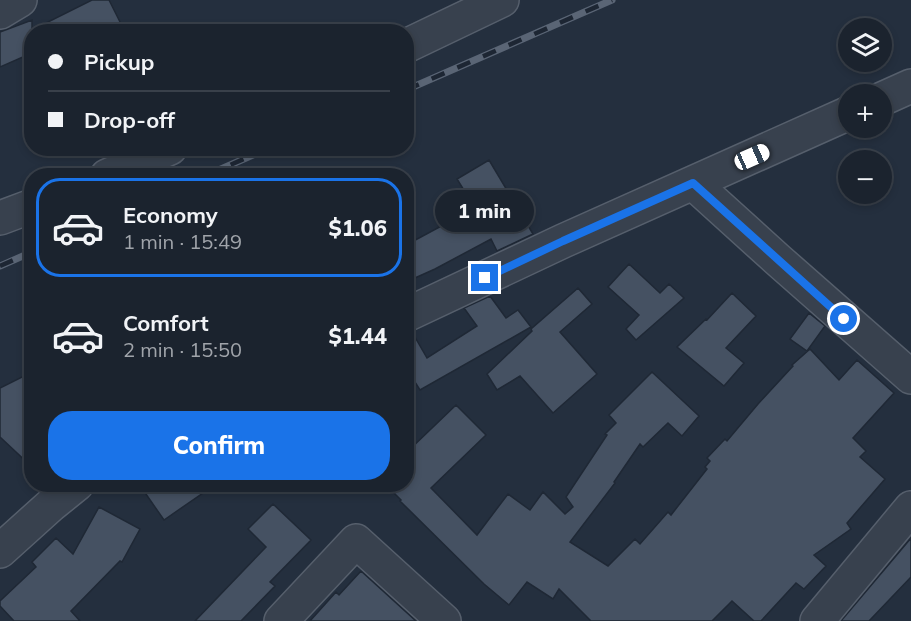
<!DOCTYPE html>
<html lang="en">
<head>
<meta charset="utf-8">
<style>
  :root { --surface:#1b232e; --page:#242b36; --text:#f1f3f6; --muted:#a0a4aa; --line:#39404a; --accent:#1a73e8 }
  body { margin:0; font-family:Mulish,sans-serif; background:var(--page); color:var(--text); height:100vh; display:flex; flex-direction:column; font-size:22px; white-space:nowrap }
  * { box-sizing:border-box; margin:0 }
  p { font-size:20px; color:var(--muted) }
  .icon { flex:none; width:33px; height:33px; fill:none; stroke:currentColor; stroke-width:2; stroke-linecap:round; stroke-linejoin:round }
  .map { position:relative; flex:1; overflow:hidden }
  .side { position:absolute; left:24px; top:168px; width:390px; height:324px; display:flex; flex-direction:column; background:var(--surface); border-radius:24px; box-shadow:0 3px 9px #0003,0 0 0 2px var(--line) }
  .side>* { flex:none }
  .banner { position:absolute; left:24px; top:24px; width:390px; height:132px; border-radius:24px; box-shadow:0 3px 9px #0003,0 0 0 2px var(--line); display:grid; align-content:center; height:132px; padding:0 24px; background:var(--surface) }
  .tools { position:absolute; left:838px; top:18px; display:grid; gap:12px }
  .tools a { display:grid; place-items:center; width:54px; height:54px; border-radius:50%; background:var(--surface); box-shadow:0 3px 9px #0003,0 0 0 2px var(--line); font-size:30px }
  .end { position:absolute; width:27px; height:27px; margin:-14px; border:8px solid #1a73e8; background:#fff; box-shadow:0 0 0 3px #fff }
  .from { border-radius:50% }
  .bubble { position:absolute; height:42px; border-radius:21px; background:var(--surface); box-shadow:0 3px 9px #0003,0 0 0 2px var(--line); font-size:20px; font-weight:800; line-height:42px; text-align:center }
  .car { position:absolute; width:18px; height:36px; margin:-18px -9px; border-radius:8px; box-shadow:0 0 4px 2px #0007; background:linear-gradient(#fff 24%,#345 0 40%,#fff 0 76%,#345 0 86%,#fff 0) }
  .banner b { display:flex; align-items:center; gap:21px; height:57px; font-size:22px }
  .banner b+b { border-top:2px solid var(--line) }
  .banner i { width:15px; height:15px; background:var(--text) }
  ul { padding:10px 0 0; list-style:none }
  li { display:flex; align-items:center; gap:18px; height:99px; margin:0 12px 9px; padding:0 12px; border:3px solid transparent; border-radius:24px }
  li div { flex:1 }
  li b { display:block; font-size:22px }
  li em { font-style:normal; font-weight:800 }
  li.active { border-color:var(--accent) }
  li>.icon { width:54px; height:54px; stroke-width:1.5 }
  .action { display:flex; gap:12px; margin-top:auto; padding:12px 24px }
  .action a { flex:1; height:69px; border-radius:24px; background:var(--accent); color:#fff; font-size:24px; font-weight:800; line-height:69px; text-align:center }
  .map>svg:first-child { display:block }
  .building { fill:#455162; stroke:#1f2835; stroke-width:1.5 }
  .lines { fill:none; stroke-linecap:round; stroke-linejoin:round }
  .minor-casing { stroke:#565f6c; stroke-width:36 }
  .minor { stroke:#38414e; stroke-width:33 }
  .rail-casing { stroke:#5a6575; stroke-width:7 }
  .rail { stroke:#1d2633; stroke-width:4.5; stroke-dasharray:14; stroke-linecap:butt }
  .route { stroke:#1a73e8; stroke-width:8 }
</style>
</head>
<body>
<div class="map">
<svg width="911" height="621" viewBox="0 0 911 621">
  <rect width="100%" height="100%" fill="#242f3e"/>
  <path class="building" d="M 92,0 L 109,0 L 125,32 L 32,32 L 32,53 L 0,67 L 0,32 L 32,20 L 32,30 Z
    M 489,160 L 533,234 L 497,251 L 491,239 L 435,269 L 406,282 L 406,245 L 475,208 L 457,179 Z
    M 629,264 L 660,293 L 669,284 L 684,298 L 636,340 L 626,329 L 639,315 L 608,287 Z
    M 578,288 L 592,304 L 560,332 L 597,374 L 553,413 L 520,376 L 497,390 L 487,374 L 532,331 L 531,329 Z
    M 732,293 L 756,316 L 726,348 L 744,363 L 724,386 L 677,347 L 706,319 L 707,320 Z
    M 490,296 L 506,318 L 518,310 L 531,327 L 420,390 L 406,368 L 406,333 L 412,332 L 427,358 L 477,326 L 464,308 Z
    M 809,313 L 825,326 L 807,351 L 790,339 Z
    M 810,349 L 839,380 L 857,360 L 894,393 L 853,438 L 866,451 L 860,457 L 885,479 L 847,523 L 851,529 L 814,555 L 826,566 L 804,589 L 796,583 L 761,621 L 754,621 L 732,601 L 712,621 L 591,621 L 559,589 L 553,599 L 527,582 L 509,605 L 484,584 L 400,501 L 401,500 L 385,484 L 406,484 L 406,453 L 456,405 L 486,435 L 431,488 L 477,535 L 508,494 L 530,510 L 543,492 L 565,514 L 573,507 L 566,497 L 607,435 L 605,434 L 616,423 L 609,415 L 652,372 L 699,416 L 682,436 L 668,423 L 643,447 L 640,444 L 614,482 L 615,483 L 570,542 L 608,566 L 635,539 L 640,544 L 668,512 L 671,515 L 707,469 L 705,467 L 710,461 L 707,458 L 725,439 L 727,441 L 758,404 L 793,366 L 792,365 Z
    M 32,372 L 32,467 L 0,437 L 0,388 Z
    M 139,484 L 216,484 L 164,520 Z
    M 273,504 L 311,540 L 270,582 L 275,586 L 241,621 L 195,621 L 266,547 L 248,529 Z
    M 99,507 L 140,529 L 122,562 L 120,561 L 71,611 L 80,621 L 14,621 L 0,606 L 0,601 L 36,567 L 32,562 L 56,538 L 73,554 Z
    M 911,538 L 911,577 L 869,621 L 841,621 Z
    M 361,571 L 416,621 L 310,621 L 336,592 L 339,595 Z"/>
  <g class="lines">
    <defs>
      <path id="minor" d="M 0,12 L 20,0
        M 406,46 L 502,0
        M 882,99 L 911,86
        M 107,176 L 170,148
        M 693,183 L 778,260 L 911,377
        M 0,218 L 32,206
        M 406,315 L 563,241 L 849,113
        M 0,551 L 51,505 L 77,484
        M 281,621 L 356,541 L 444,621
        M 817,621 L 911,508"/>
    </defs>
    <use href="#minor" class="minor-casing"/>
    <use href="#minor" class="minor"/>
    <defs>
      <path id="rail" d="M 406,90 L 612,0
        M 205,176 L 269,148
        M 0,266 L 32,252"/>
    </defs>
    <use href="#rail" class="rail-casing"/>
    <use href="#rail" class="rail"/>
  </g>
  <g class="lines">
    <path class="route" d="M 485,278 L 563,241 L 693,183 L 844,319"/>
  </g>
</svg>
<div class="tools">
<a><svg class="icon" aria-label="layers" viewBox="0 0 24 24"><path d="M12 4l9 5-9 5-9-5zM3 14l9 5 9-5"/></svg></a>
<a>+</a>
<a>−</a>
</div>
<i class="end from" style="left:844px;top:319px"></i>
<i class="end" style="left:485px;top:278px"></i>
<div class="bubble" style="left:435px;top:190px;width:99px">1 min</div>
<i class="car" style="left:752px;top:157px;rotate:66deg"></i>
<div class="banner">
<b><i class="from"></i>Pickup</b>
<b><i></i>Drop-off</b>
</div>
<section class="side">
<ul>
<li class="active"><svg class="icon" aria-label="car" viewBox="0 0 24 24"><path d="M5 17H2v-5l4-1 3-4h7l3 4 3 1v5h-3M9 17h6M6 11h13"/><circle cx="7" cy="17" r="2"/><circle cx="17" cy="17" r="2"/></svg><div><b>Economy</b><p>1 min · 15:49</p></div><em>$1.06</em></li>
<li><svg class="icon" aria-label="car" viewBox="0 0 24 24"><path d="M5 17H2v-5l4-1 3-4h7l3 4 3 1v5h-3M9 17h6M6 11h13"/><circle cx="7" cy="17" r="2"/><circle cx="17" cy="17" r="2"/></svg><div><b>Comfort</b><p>2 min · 15:50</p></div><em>$1.44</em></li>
</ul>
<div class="action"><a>Confirm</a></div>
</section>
</div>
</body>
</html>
